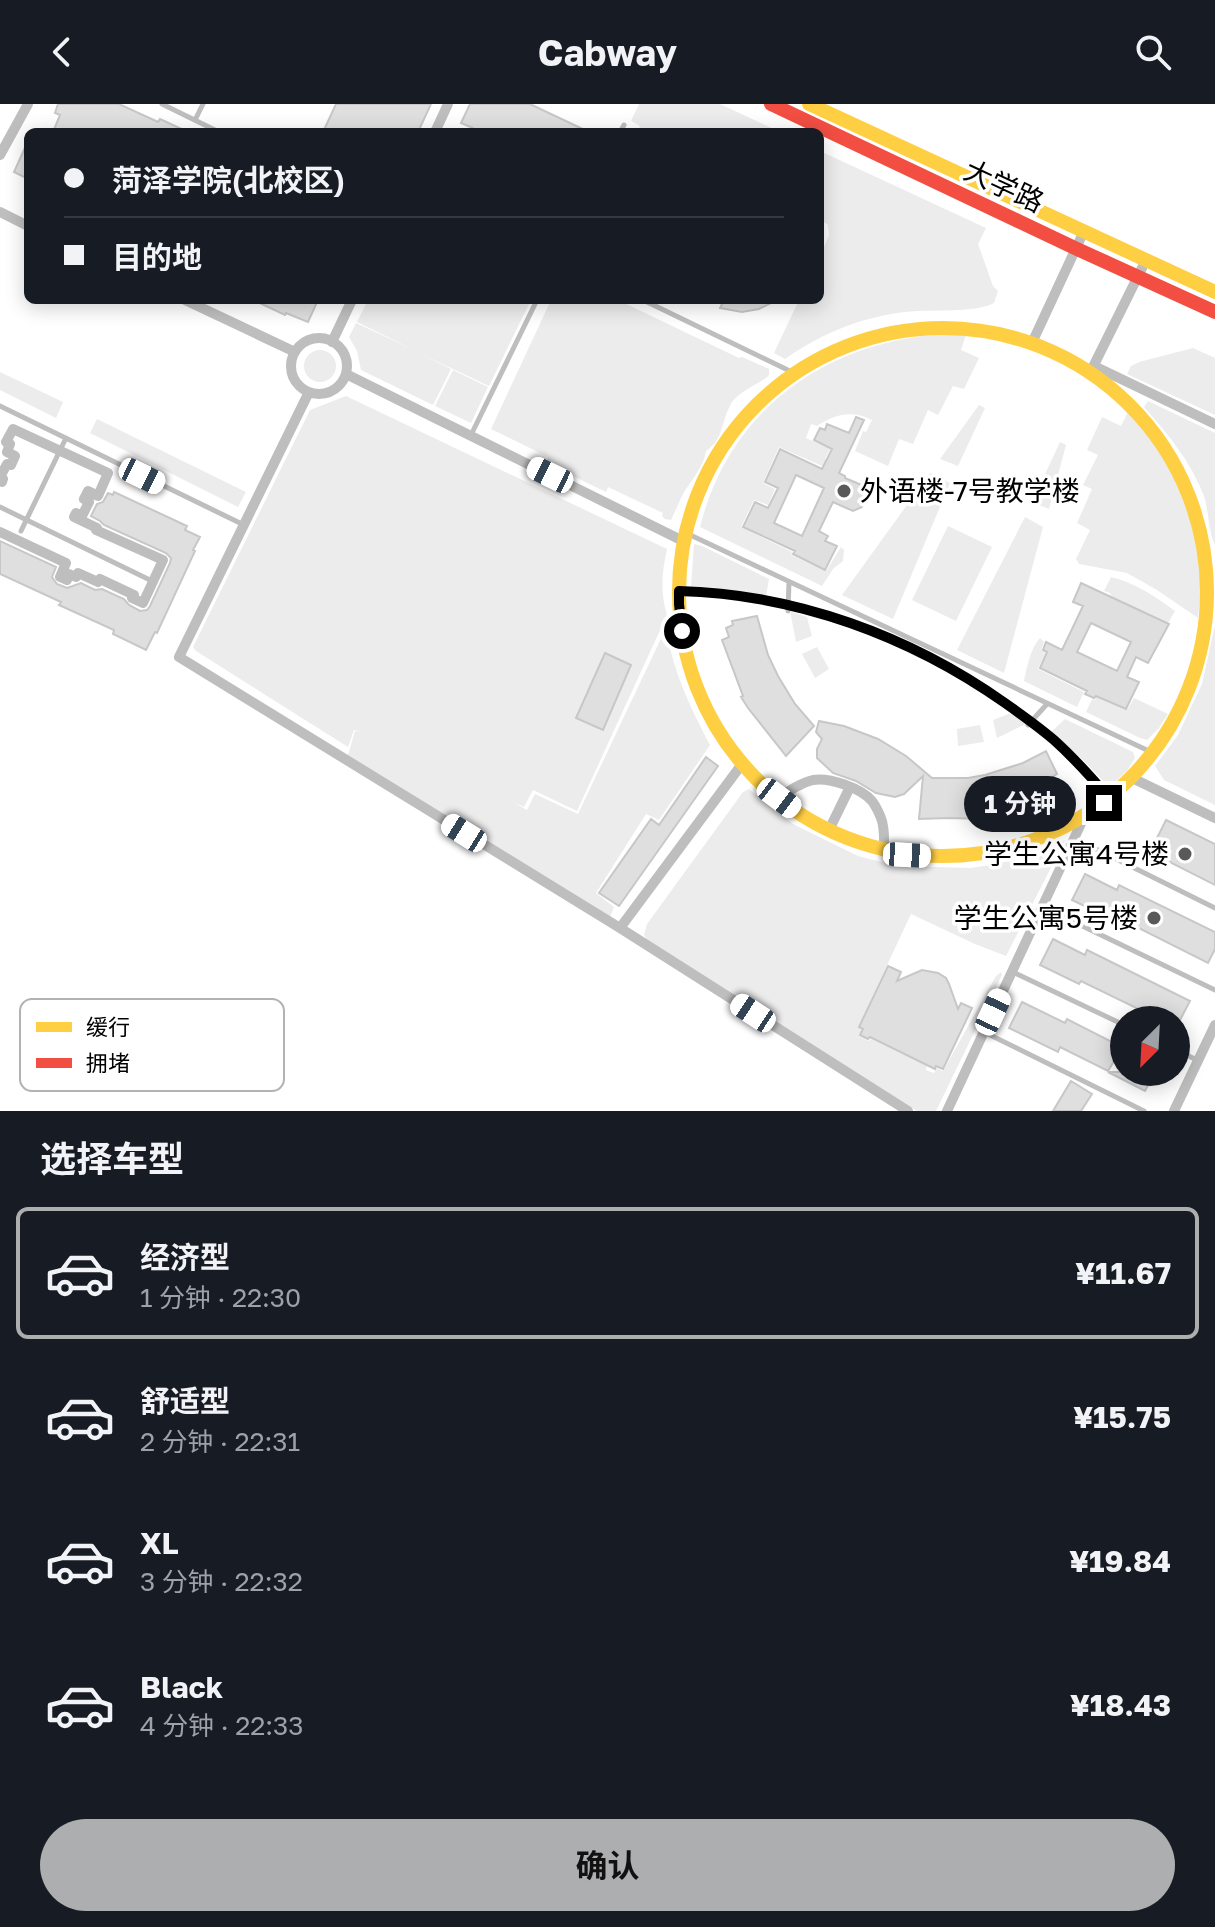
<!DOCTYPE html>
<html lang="zh">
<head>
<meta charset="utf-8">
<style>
  :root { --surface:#171b24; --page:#20242c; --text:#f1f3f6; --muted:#9ea1a6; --line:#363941; --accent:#adaeaf }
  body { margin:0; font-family:"Golos Text","Noto Sans SC",sans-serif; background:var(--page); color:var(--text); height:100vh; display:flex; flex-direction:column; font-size:30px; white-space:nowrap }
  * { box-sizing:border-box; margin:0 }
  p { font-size:26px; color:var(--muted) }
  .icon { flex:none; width:44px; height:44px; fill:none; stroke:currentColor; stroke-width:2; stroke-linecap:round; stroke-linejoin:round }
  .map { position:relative; height:1007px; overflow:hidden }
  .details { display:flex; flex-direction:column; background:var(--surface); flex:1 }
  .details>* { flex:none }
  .top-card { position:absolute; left:24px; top:24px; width:800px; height:176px; border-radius:12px; box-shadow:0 4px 20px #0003; display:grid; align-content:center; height:176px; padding:0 40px; background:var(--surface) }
  .needle { width:52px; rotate:204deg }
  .tools { position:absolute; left:1110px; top:902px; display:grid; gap:16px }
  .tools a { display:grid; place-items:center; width:80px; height:80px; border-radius:50%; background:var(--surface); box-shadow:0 4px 20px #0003; font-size:40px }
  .end { position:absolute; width:36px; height:36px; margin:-18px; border:10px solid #000; background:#fff; box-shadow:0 0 0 4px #fff }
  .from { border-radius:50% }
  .bubble { position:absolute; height:56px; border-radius:28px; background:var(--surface); box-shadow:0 4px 20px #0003; font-size:26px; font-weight:700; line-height:56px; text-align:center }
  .car { position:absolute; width:24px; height:48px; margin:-24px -12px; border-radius:10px; box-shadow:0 0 6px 2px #0007; background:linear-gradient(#fff 24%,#345 0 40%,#fff 0 76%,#345 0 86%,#fff 0) }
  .top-card b { display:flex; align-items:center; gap:28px; height:76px; font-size:30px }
  .top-card b+b { border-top:2px solid var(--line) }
  .top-card i { width:20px; height:20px; background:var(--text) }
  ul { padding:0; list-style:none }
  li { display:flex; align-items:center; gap:24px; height:132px; margin:0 16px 12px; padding:0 24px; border:4px solid transparent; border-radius:12px }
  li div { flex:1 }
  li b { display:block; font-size:30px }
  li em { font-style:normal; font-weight:700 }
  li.on { border-color:var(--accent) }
  li>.icon { width:72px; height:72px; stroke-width:1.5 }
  h2 { padding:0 40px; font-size:36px; line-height:96px }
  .primary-button { display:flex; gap:16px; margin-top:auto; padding:16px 40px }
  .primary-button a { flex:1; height:92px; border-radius:48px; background:var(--accent); color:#111; font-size:32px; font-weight:700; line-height:92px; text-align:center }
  header { display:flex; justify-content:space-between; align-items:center; height:104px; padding:0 40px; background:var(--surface); font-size:36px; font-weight:700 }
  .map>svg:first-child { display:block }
  .green { fill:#ececec }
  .building { fill:#dfdfdf; stroke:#c7c7c7; stroke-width:2; fill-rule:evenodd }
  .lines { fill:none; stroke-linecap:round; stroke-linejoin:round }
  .lane { stroke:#bebebe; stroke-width:5 }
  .street { stroke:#bebebe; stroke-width:10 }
  .slow { stroke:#ffcf43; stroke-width:14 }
  .jam { stroke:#f24e42; stroke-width:14 }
  .route { stroke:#000; stroke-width:10 }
  .poi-dot { fill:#595959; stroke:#fff; stroke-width:3 }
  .labels { text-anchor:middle; stroke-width:7; stroke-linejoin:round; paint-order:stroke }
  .street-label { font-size:28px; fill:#000; stroke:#fff }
  .poi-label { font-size:28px; fill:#000; stroke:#fff; text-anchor:end }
  .key { fill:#fff; stroke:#b2b2b2; stroke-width:2 }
  .key-label { font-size:22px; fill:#000 }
</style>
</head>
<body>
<header><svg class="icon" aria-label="back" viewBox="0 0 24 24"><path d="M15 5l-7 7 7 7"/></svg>Cabway<svg class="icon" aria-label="search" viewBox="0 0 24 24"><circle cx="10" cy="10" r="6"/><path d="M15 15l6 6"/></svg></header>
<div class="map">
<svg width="1215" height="1007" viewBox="0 0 1215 1007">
  <rect width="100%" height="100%" fill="#fff"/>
  <path class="green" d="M 639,0 L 720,0 L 780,28 L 637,28 L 640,22 L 631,17 Z
    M 820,47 L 986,124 L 978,140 L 993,182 L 998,187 L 994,199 C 977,208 940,206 919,207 C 871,209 825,227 785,255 L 774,249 L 799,196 L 820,196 L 820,153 L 829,131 L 828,121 L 820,115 Z
    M 368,196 L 526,196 L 530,198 L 489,282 L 419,249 L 451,265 L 433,301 L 361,266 L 357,247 L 349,233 L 356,219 L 416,247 L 357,218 Z
    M 551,196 L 618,196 L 739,254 L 742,253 L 769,265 L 769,271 L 766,274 C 756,281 735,290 730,302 C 721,318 724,335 706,347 C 704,363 691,376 683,390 C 679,399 675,407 671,416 L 665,415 L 662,412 L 663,409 L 608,383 L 606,388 L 546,359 L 548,353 L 491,325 Z
    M 934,231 L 966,231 L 961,246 L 979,254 L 964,285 L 953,282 L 938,311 L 928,306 L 913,340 L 899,335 L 888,362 L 855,347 L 863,327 L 866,328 L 872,316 C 851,306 836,310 817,322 L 811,320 L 806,334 L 830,345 L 825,355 L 834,360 L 831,366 L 779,343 L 763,379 L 775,385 L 768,401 L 754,396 L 741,423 L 792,448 L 791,451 L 826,467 L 841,443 L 844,446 L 843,457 L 833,465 L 822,482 L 700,423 C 728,310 820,241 934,231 Z
    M 1193,244 L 1215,254 L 1215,311 L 1127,270 L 1131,262 L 1139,258 Z
    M304 262a16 16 0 1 1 32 0a16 16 0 1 1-32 0Z
    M 453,266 L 488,283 L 471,319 L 435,302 Z
    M 0,268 L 63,298 L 56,314 L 0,286 Z
    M 346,292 L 667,445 C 662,467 660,489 667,511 L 577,707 L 533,686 L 524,703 L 513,698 L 527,706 L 535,690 L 578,710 L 666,524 C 673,567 690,603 710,641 L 659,716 L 646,710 L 596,789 L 614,803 L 610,813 L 348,651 L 355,627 L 362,628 L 354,626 L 348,643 L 196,547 L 193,543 L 310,306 Z
    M 1148,297 L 1215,329 L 1215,441 C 1208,426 1209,408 1204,392 C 1191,358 1168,330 1144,303 Z
    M 979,301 L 985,304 L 958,362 L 940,355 Z
    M 1132,305 C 1172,358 1199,410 1202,477 C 1202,489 1199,502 1198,514 L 1157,486 L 1127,469 L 1079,460 L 1076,455 L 1090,426 L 1077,419 L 1092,385 L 1083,381 L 1098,351 L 1087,346 L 1102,313 L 1121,322 L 1129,306 Z
    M 97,315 L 246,388 L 238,403 L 90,329 Z
    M 1060,338 L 1066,341 L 1049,405 L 1032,398 Z
    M 930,369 L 950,379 L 893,515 L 842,491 Z
    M 1025,413 L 1043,423 L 1004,569 L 957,546 Z
    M 948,422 L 992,443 L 956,517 L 912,496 Z
    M 694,440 L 702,442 L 769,475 L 766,492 L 720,484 L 691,482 Z
    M 1111,473 C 1135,479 1155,492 1175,507 L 1168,519 L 1112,493 L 1110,489 L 1104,487 Z
    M 790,507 L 807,513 L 812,532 L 796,538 Z
    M 1215,521 L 1215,701 L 1164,676 L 1155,662 L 1178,631 L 1202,580 Z
    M 1040,534 L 1044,538 L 1041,546 L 1045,549 L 1038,565 L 1084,588 L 1077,603 L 1024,577 C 1027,563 1030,545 1040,534 Z
    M 817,543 L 829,565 L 815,574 L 802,550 Z
    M 1096,592 L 1127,606 L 1134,594 L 1168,610 L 1159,624 L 1147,636 L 1140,634 L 1086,608 L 1092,595 L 1095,596 Z
    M 1011,609 L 1026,620 L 997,634 L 993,616 Z
    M 1065,615 L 1133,648 L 1135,654 L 1127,667 L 1109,683 L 1082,655 L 1051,628 Z
    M 980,621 L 984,638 L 958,642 L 957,625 Z
    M 749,685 L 793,720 L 858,752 L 897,762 L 971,764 L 996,760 L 1036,749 L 1065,736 L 1006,852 L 975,840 L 911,810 L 858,923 L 862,926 L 859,932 L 869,937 L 871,935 L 927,962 L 926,966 L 934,969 L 937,964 L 943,967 L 996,872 L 1001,868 L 1002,871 L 936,1007 L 917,1007 L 647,836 L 644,831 L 647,820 L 743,688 Z"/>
  <path class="building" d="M 58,0 L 119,0 L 158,18 L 160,15 L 188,28 L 53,28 L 60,11 L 55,9 Z
    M 336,0 L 431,0 L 418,28 L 323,28 Z
    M 470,0 L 530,0 L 589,28 L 472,28 L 473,24 L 461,19 Z
    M 28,37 L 28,75 L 14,68 Z
    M 253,196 L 318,196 L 308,218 L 286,209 L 285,211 Z
    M 724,196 L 777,196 L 759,205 L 742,208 L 720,204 Z
    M 856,313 L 864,316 L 839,369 L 845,372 L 845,374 L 864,382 L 867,391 L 862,403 L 853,407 L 833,398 L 819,427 L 828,432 L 825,437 L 837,442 L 825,466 L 793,450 L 795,447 L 743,423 L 755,398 L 768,404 L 778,384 L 765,378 L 780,345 L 822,365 L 832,345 L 814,336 L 820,324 L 825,326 L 827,320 L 849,329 ZM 796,371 L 824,384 L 802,432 L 774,419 Z
    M 114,388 L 187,422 L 185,426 L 200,433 L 193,446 L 195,447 L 157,529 L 155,528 L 146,546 L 113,530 L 114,526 L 59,501 L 61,498 L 0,470 L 0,437 L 56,463 L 52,473 L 57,480 L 67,484 L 81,479 L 95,486 L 102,485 L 124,495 L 129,501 L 140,507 L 147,506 L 150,502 L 170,459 L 171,454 L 166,449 L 104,421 L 100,417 L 91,412 L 97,400 L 103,398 L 108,389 L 113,391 Z
    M 1081,479 L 1169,520 L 1148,559 L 1136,553 L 1127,573 L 1139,578 L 1126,605 L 1096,592 L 1094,594 L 1085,590 L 1087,587 L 1040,564 L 1047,548 L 1043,546 L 1046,538 L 1062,546 L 1083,502 L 1073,498 ZM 1091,519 L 1131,538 L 1117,567 L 1077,548 Z
    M 757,512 L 768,551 L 778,572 L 795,600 L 814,622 L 786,652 L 748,604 L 741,593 L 743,592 L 722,536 L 729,533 L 726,524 L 733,521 L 732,517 Z
    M 605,549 L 631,561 L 603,626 L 576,614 Z
    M 819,617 L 844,622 L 878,635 L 906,652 L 932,674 L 968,674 L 985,671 L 1023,659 L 1046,647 L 1057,670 L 1051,674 L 1054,679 L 1024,691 L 1025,704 L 985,711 L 985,715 L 948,714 L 919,715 L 923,672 L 904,690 L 895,693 L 876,689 L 856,677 L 833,669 L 817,654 L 817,645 L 822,635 L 816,628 Z
    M 706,653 L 718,662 L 619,802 L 599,789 L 651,715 L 659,721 Z
    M 1166,716 L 1215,740 L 1215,781 L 1150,748 Z
    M 1085,770 L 1117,786 L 1119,781 L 1215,828 L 1215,845 L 1208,859 L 1113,811 L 1111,815 L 1072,796 Z
    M 1053,835 L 1085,851 L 1087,846 L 1190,897 L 1180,916 L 1161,916 L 1081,877 L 1079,880 L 1040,861 Z
    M 888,862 L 901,868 L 897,877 L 922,866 L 938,869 L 946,874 L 949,880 L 958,905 L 961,899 L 972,904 L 943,965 L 936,962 L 935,965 L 870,933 L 868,935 L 860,931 L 863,925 L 859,923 Z
    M 1022,898 L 1065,919 L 1067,915 L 1124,944 L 1124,959 L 1116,954 L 1108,967 L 1060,943 L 1058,948 L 1009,924 Z
    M 1108,968 L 1155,968 L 1145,987 Z
    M 1071,977 L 1092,990 L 1081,1007 L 1053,1007 Z"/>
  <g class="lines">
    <path class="lane" d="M 162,0 L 219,28
      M 195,16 L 203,0
      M 620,28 L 624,21
      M 643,196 L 794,269
      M 0,302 L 244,421
      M 471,331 L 537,196
      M 0,403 L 152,477
      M 21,427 L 66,334
      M 686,429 L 1151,648
      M 679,487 C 796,490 910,532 1005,599 C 1022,611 1039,623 1054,636 C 1074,654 1092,674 1109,694
      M 788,507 L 789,478
      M 1028,621 L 1047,600
      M 1076,735 L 1215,804
      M 1043,803 L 1215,886
      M 1013,868 L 1124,921
      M 984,928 L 1144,1007
      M 1176,946 L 1197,956"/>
    <path class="street" d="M 435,28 L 448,0
      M 0,51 L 28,0
      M 0,108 L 28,122
      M 185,196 L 295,248
      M291 262a28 28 0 1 1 56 0a28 28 0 1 1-56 0Z
      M 332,238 L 352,196
      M 1031,241 L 1084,127
      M 1094,262 L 1215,320
      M 1090,269 L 1146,156
      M 346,270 L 683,437
      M 309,288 L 179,553 L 620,824 L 742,660
      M 0,377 L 2,378 L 3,375 L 0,373 L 7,360 L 11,361 L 15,352 L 7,348 L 10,340 L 6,338 L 13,325 L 108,369 L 98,392 L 88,387 L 84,395 L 89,398 L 82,412 L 76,409 L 74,413 L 97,424 L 96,426 L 163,456 L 143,499 L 132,494 L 134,491 L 100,475 L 98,478 L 78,469 L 76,473 L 69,470 L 67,476 L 60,473 L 66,459 L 0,428
      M 1130,673 L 1215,714
      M 779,694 C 789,687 800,679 813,676 C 829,673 861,684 872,697 C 875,701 879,709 881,714 C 885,724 884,735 884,746
      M 829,726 L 850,683
      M 620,824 L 908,1007
      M 947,1007 L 1085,711
      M 1174,1007 L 1215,921"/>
    <path class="slow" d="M 809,0 L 1215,188
      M679 488a264 264 0 1 1 528 0a264 264 0 1 1-528 0Z"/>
    <path class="jam" d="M 771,0 L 1077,145 L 1215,208"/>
  </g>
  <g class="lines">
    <path class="route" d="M 682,527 L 679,500 L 679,487 C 796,490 910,532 1005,599 C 1022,611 1039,623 1054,636 C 1074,654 1092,674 1109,694 L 1104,699"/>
  </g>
  <g class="poi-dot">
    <circle cx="844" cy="387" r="8"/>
    <circle cx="1185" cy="750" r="8"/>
    <circle cx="1154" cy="814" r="8"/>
  </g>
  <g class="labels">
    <g class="street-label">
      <text transform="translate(1004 82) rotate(25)" y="10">大学路</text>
    </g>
    <g class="poi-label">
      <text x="860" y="397" text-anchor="start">外语楼-7号教学楼</text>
      <text x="1169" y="760">学生公寓4号楼</text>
      <text x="1138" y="824">学生公寓5号楼</text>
    </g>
  </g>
  <rect x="20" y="895" width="264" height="92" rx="12" class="key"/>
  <rect x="36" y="918" width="36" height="10" fill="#ffcf43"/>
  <rect x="36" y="954" width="36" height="10" fill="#f24e42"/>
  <g class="key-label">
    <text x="86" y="931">缓行</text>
    <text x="86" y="967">拥堵</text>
  </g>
</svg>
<div class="tools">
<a><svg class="needle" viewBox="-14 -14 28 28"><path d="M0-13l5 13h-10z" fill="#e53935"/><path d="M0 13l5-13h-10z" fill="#9ea1a6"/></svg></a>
</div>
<i class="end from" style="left:682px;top:527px"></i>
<i class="end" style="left:1104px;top:699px"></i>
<div class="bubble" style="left:964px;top:672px;width:112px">1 分钟</div>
<i class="car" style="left:550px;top:371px;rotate:296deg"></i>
<i class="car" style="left:142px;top:372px;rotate:116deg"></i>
<i class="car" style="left:779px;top:694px;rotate:127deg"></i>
<i class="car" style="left:464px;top:729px;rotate:302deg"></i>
<i class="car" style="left:907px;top:751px;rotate:93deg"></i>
<i class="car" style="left:993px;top:908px;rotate:25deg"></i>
<i class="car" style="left:753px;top:909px;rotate:303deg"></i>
<div class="top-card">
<b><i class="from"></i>菏泽学院(北校区)</b>
<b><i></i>目的地</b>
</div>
</div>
<section class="details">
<h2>选择车型</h2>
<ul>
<li class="on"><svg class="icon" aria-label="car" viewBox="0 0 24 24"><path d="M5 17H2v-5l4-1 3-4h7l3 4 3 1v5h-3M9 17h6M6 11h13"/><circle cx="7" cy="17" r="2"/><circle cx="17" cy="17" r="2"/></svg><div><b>经济型</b><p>1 分钟 · 22:30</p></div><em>¥11.67</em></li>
<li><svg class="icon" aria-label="car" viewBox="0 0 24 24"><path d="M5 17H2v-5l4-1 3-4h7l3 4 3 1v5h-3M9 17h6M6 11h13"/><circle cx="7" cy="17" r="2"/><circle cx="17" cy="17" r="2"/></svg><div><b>舒适型</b><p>2 分钟 · 22:31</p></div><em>¥15.75</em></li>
<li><svg class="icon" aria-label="car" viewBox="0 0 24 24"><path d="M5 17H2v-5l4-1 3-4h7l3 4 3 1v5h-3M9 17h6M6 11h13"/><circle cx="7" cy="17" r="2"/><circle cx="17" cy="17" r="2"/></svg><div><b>XL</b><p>3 分钟 · 22:32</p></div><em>¥19.84</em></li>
<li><svg class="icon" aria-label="car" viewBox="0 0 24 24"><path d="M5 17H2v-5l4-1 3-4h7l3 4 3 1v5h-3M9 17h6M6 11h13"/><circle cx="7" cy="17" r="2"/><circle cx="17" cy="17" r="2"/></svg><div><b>Black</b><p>4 分钟 · 22:33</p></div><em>¥18.43</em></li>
</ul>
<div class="primary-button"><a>确认</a></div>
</section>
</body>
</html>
